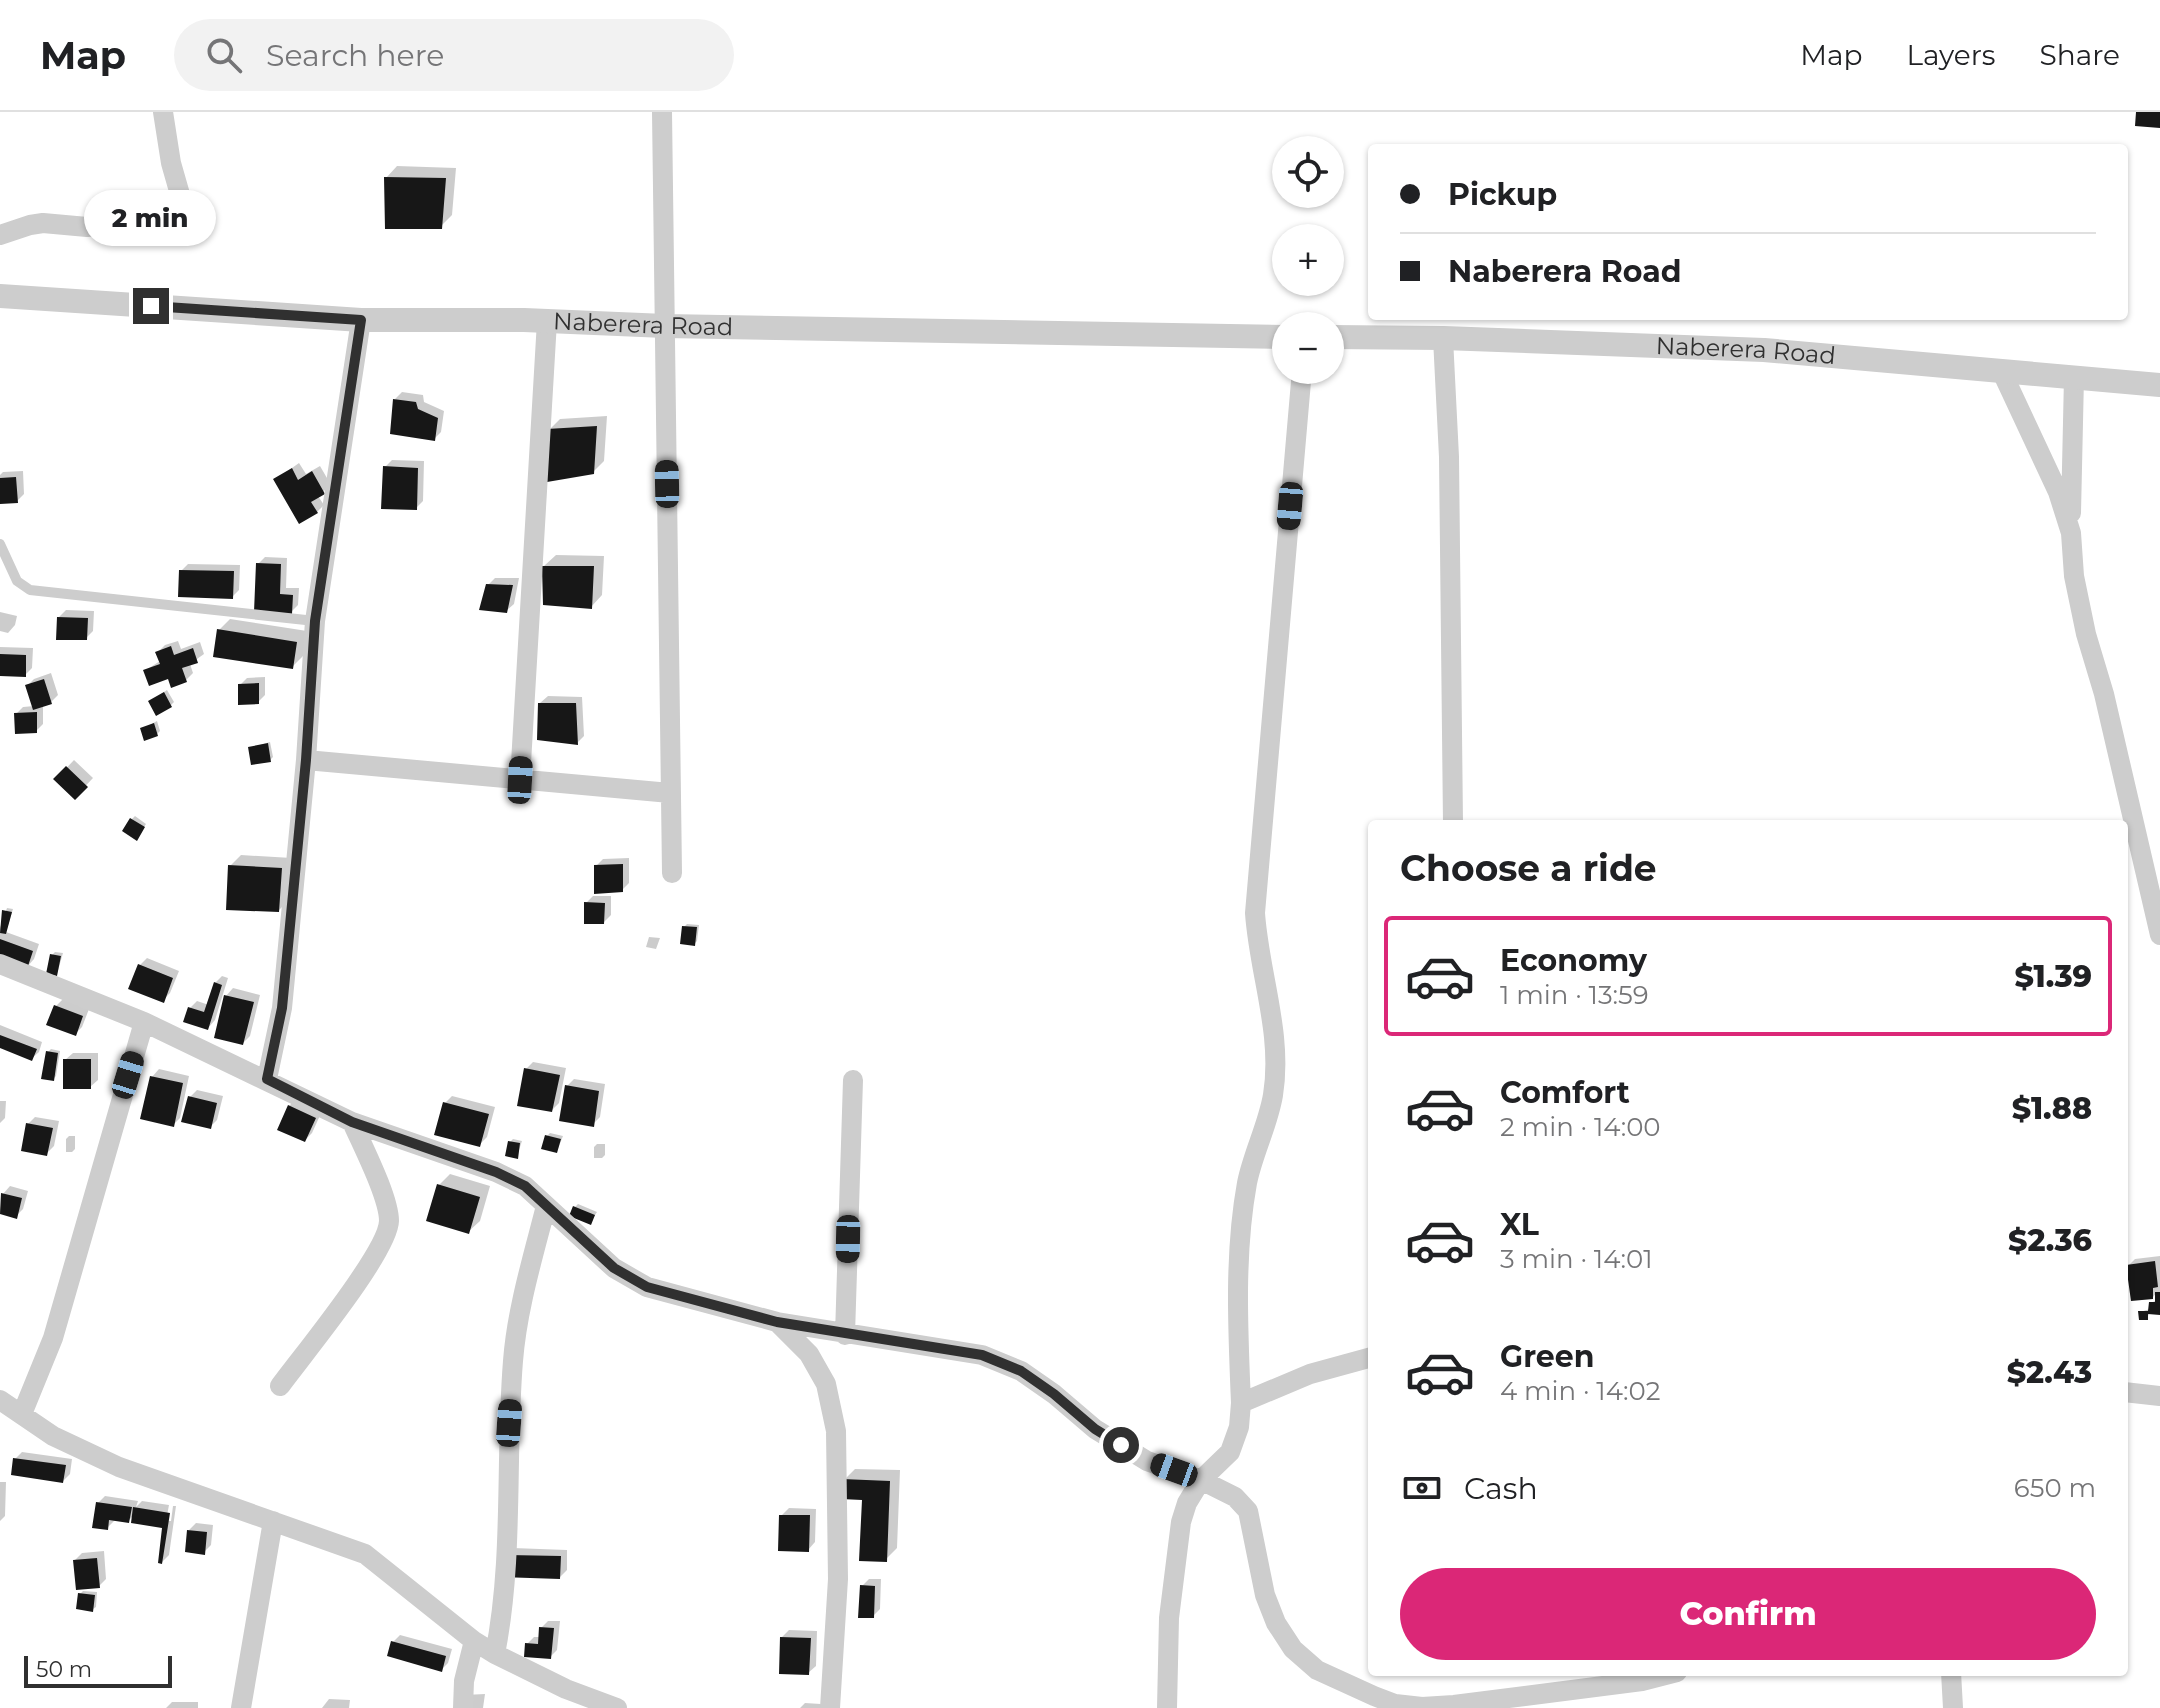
<!DOCTYPE html>
<html lang="en">
<head>
<meta charset="utf-8">
<style>
  :root { --surface:#fff; --page:#f2f2f2; --text:#202124; --muted:#757577; --line:#e0e0e0; --accent:#db2777 }
  body { margin:0; font-family:Montserrat,sans-serif; background:var(--page); color:var(--text); height:100vh; display:flex; flex-direction:column; font-size:30px; white-space:nowrap }
  * { box-sizing:border-box; margin:0 }
  p { font-size:26px; color:var(--muted) }
  .icon { flex:none; width:44px; height:44px; fill:none; stroke:currentColor; stroke-width:2; stroke-linecap:round; stroke-linejoin:round }
  .map { position:relative; flex:1; overflow:hidden }
  .details { position:absolute; left:1368px; top:708px; width:760px; height:856px; display:flex; flex-direction:column; background:var(--surface); border-radius:8px; box-shadow:0 2px 6px #0004 }
  .details>* { flex:none }
  .top-card { position:absolute; left:1368px; top:32px; width:760px; height:176px; border-radius:8px; box-shadow:0 2px 6px #0004; display:grid; align-content:center; height:176px; padding:0 32px; background:var(--surface) }
  .buttons { position:absolute; left:1272px; top:24px; display:grid; gap:16px }
  .buttons a { display:grid; place-items:center; width:72px; height:72px; border-radius:50%; background:var(--surface); box-shadow:0 2px 6px #0004; font-size:40px }
  .scale { position:absolute; left:24px; bottom:20px; width:148px; box-sizing:border-box; padding-left:8px; border:4px solid #303030; border-top:0; font-size:22px; line-height:28px; white-space:nowrap; color:#303030; -webkit-text-stroke:6px #fff; paint-order:stroke }
  .end { position:absolute; width:36px; height:36px; margin:-18px; border:10px solid #303030; background:#fff; box-shadow:0 0 0 4px #fff }
  .from { border-radius:50% }
  .bubble { position:absolute; height:56px; border-radius:28px; background:var(--surface); box-shadow:0 2px 6px #0004; font-size:26px; font-weight:800; line-height:56px; text-align:center }
  .car { position:absolute; width:24px; height:48px; margin:-24px -12px; border-radius:10px; box-shadow:0 0 6px 2px #0007; background:linear-gradient(#222 24%,#8ab4d8 0 40%,#222 0 76%,#8ab4d8 0 86%,#222 0) }
  .top-card b { display:flex; align-items:center; gap:28px; height:76px; font-size:30px }
  .top-card b+b { border-top:2px solid var(--line) }
  .top-card i { width:20px; height:20px; background:var(--text) }
  ul { padding:0; list-style:none }
  li { display:flex; align-items:center; gap:24px; height:120px; margin:0 16px 12px; padding:0 16px; border:4px solid transparent; border-radius:8px }
  li div { flex:1 }
  li b { display:block; font-size:30px }
  li em { font-style:normal; font-weight:800 }
  li.active { border-color:var(--accent) }
  li>.icon { width:72px; height:72px; stroke-width:1.5 }
  h2 { padding:0 32px; font-size:36px; line-height:96px }
  .pay { display:flex; align-items:center; gap:20px; height:88px; padding:0 32px; font-size:30px }
  .pay p { margin-inline-start:auto }
  .button { display:flex; gap:16px; margin-top:auto; padding:16px 32px }
  .button a { flex:1; height:92px; border-radius:48px; background:var(--accent); color:#fff; font-size:32px; font-weight:800; line-height:92px; text-align:center }
  header { display:flex; align-items:center; gap:48px; box-sizing:border-box; height:112px; padding:0 40px; background:var(--surface); border-bottom:2px solid var(--line) }
  header strong { font-size:38px }
  nav { display:flex; gap:44px; margin-inline-start:auto; font-size:28px }
  .search { width:560px; height:72px; background:var(--page); display:flex; align-items:center; gap:20px; box-sizing:border-box; padding:0 28px; border-radius:44px; color:var(--muted); font-size:30px }
  .map>svg:first-child { display:block }
  .shadow { fill:#0003 }
  .building { fill:#171717 }
  .lines { fill:none; stroke-linecap:round; stroke-linejoin:round }
  .service { stroke:#cdcdcd; stroke-width:10 }
  .minor { stroke:#cdcdcd; stroke-width:20 }
  .tertiary { stroke:#cdcdcd; stroke-width:24 }
  .route { stroke:#303030; stroke-width:10 }
  .labels { text-anchor:middle; stroke-width:8; stroke-linejoin:round; paint-order:stroke }
  .street-label { font-size:24px; fill:#303030; stroke:#fff }
</style>
</head>
<body>
<header>
<strong>Map</strong>
<div class="search"><svg class="icon" aria-label="search" viewBox="0 0 24 24"><circle cx="10" cy="10" r="6"/><path d="M15 15l6 6"/></svg>Search here</div>
<nav><a>Map</a><a>Layers</a><a>Share</a></nav>
</header>
<div class="map">
<svg width="2160" height="1596" viewBox="0 0 2160 1596">
  <rect width="100%" height="100%" fill="#fff"/>
  <path class="shadow" d="M 397,54 L 456,56 L 452,103 L 441,114 L 386,66 Z
    M 402,280 L 423,283 L 424,290 L 444,299 L 441,320 L 434,327 L 395,287 Z
    M 607,304 L 604,349 L 593,360 L 549,318 L 560,307 Z
    M 392,348 L 424,349 L 423,389 L 416,396 L 385,355 Z
    M 299,351 L 306,362 L 320,354 L 331,373 L 318,384 L 324,393 L 317,400 L 275,368 Z
    M 23,359 L 24,382 L 17,389 L 0,390 L 0,363 L 3,360 Z
    M 556,443 L 604,444 L 602,483 L 591,495 L 544,454 Z
    M 265,445 L 287,446 L 286,476 L 299,476 L 298,493 L 291,500 L 258,452 Z
    M 188,452 L 240,453 L 239,478 L 232,485 L 181,459 Z
    M 495,466 L 519,466 L 514,492 L 506,499 L 488,473 Z
    M 66,498 L 94,499 L 93,519 L 86,526 L 59,505 Z
    M 0,500 L 17,504 L 15,513 L 8,521 L 0,519 Z
    M 230,507 L 307,519 L 303,544 L 292,555 L 219,518 Z
    M 178,529 L 181,537 L 200,530 L 204,542 L 190,552 L 193,561 L 186,568 L 146,558 L 160,549 L 158,540 L 165,533 Z
    M 0,535 L 33,536 L 32,556 L 25,563 L 0,562 Z
    M 51,561 L 58,583 L 51,590 L 43,592 L 43,612 L 36,619 L 16,602 L 23,595 L 34,594 L 27,574 L 34,567 Z
    M 265,565 L 265,583 L 258,590 L 240,573 L 247,566 Z
    M 167,578 L 174,590 L 171,593 L 150,589 Z
    M 548,584 L 582,585 L 584,624 L 577,631 L 540,591 Z
    M 157,609 L 160,619 L 157,622 L 142,617 Z
    M 270,630 L 273,645 L 270,648 L 250,636 Z
    M 74,648 L 93,666 L 75,685 L 56,667 Z
    M 135,704 L 146,712 L 139,723 L 132,707 Z
    M 241,743 L 292,746 L 290,787 L 279,798 L 230,754 Z
    M 629,746 L 629,771 L 622,778 L 596,754 L 603,747 Z
    M 593,784 L 611,784 L 611,803 L 604,810 L 586,791 Z
    M 7,796 L 13,797 L 6,820 L 39,832 L 34,847 L 27,855 L 0,845 L 0,816 Z
    M 687,812 L 699,813 L 697,829 L 694,832 L 684,815 Z
    M 649,825 L 660,826 L 656,837 L 646,835 Z
    M 55,840 L 63,841 L 57,862 L 52,843 Z
    M 147,846 L 179,859 L 170,881 L 163,888 L 140,853 Z
    M 222,864 L 228,866 L 215,908 L 208,916 L 190,896 L 197,889 L 209,893 L 215,871 Z
    M 233,876 L 260,883 L 250,924 L 243,931 L 226,884 Z
    M 63,887 L 89,897 L 82,915 L 75,922 L 56,894 Z
    M 0,913 L 42,930 L 39,940 L 31,947 L 0,934 Z
    M 51,937 L 60,939 L 56,964 L 53,967 L 48,940 Z
    M 73,941 L 98,941 L 98,968 L 90,975 L 65,948 Z
    M 533,950 L 566,956 L 559,991 L 552,998 L 526,957 Z
    M 159,957 L 189,964 L 180,1006 L 173,1013 L 152,965 Z
    M 574,967 L 605,972 L 600,1005 L 593,1012 L 567,974 Z
    M 197,978 L 223,984 L 217,1008 L 210,1015 L 190,985 Z
    M 452,984 L 495,995 L 487,1025 L 480,1032 L 445,991 Z
    M 296,987 L 322,999 L 312,1021 L 305,1028 L 289,994 Z
    M 0,989 L 6,989 L 5,1006 L 0,1011 Z
    M 35,1005 L 59,1009 L 54,1034 L 47,1041 L 28,1012 Z
    M 550,1021 L 563,1024 L 557,1039 L 547,1024 Z
    M 69,1024 L 75,1024 L 75,1037 L 72,1040 L 66,1040 L 66,1027 Z
    M 513,1027 L 522,1029 L 517,1044 L 510,1030 Z
    M 597,1032 L 605,1032 L 605,1043 L 602,1046 L 594,1046 L 594,1035 Z
    M 450,1062 L 490,1074 L 480,1109 L 468,1120 L 439,1073 Z
    M 10,1074 L 28,1079 L 23,1097 L 16,1104 L 0,1100 L 3,1082 Z
    M 578,1092 L 597,1100 L 590,1111 L 575,1095 Z
    M 2160,1144 L 2160,1201 L 2150,1200 L 2147,1206 L 2140,1200 L 2150,1197 L 2151,1191 L 2157,1188 L 2157,1180 L 2153,1185 L 2128,1154 L 2135,1147 Z
    M 22,1340 L 72,1347 L 70,1362 L 63,1369 L 15,1347 Z
    M 855,1357 L 900,1358 L 897,1436 L 886,1447 L 864,1386 L 844,1368 Z
    M 0,1370 L 6,1370 L 5,1404 L 0,1409 Z
    M 105,1384 L 138,1389 L 136,1395 L 142,1389 L 169,1393 L 166,1409 L 171,1409 L 173,1394 L 176,1394 L 169,1443 L 162,1450 L 165,1414 L 134,1403 L 128,1409 L 114,1409 L 107,1416 L 98,1391 Z
    M 789,1396 L 816,1397 L 815,1430 L 808,1438 L 781,1404 Z
    M 196,1411 L 213,1413 L 211,1433 L 204,1440 L 189,1418 Z
    M 513,1436 L 567,1438 L 567,1458 L 560,1465 L 505,1463 Z
    M 104,1439 L 106,1467 L 99,1474 L 75,1448 L 82,1441 Z
    M 869,1467 L 881,1467 L 880,1497 L 873,1504 L 862,1474 Z
    M 83,1479 L 97,1480 L 96,1495 L 93,1497 L 80,1482 Z
    M 548,1509 L 560,1509 L 557,1538 L 550,1545 L 527,1532 L 534,1525 L 540,1525 L 541,1516 Z
    M 789,1518 L 817,1519 L 816,1554 L 808,1561 L 782,1525 Z
    M 400,1523 L 452,1537 L 448,1551 L 441,1558 L 393,1530 Z
    M 485,1582 L 483,1596 L 462,1596 L 464,1583 Z
    M 329,1587 L 350,1588 L 349,1596 L 322,1596 Z
    M 172,1590 L 198,1590 L 198,1596 L 166,1596 Z
    M 805,1591 L 821,1592 L 821,1596 L 800,1596 Z"/>
  <path class="building" d="M 2136,0 L 2160,0 L 2160,16 L 2135,14 Z
    M 384,65 L 446,66 L 442,117 L 385,117 Z
    M 393,287 L 416,290 L 418,297 L 438,306 L 435,329 L 390,322 Z
    M 597,314 L 594,362 L 547,370 L 547,317 Z
    M 383,354 L 418,356 L 417,398 L 381,397 Z
    M 292,356 L 298,368 L 312,359 L 325,382 L 311,390 L 318,401 L 299,412 L 273,367 Z
    M 16,365 L 18,391 L 0,392 L 0,366 Z
    M 256,451 L 281,452 L 280,482 L 293,483 L 292,502 L 254,500 Z
    M 542,454 L 594,454 L 592,497 L 543,493 Z
    M 179,458 L 234,459 L 233,487 L 178,485 Z
    M 486,472 L 513,473 L 507,501 L 479,498 Z
    M 57,505 L 88,506 L 87,528 L 56,528 Z
    M 217,517 L 297,530 L 293,557 L 213,545 Z
    M 171,534 L 174,543 L 193,536 L 198,551 L 182,556 L 187,570 L 171,576 L 168,567 L 149,574 L 143,558 L 160,552 L 155,540 Z
    M 0,542 L 26,543 L 26,565 L 0,564 Z
    M 44,567 L 52,592 L 33,598 L 25,573 Z
    M 259,571 L 259,592 L 238,593 L 238,572 Z
    M 164,580 L 172,595 L 156,604 L 148,589 Z
    M 538,591 L 576,591 L 578,633 L 537,628 Z
    M 37,600 L 37,621 L 15,622 L 14,601 Z
    M 154,611 L 158,624 L 144,629 L 140,616 Z
    M 268,631 L 271,650 L 251,653 L 248,635 Z
    M 66,654 L 88,675 L 75,688 L 53,667 Z
    M 130,706 L 145,715 L 137,729 L 122,719 Z
    M 623,752 L 623,780 L 594,782 L 594,753 Z
    M 228,753 L 282,756 L 279,800 L 226,798 Z
    M 584,790 L 605,791 L 604,812 L 584,812 Z
    M 2,798 L 12,800 L 6,822 L 0,821 Z
    M 682,814 L 697,815 L 695,834 L 680,832 Z
    M 0,827 L 33,839 L 27,857 L 0,847 Z
    M 50,842 L 61,844 L 57,864 L 46,862 Z
    M 138,852 L 173,866 L 164,891 L 128,877 Z
    M 214,870 L 222,873 L 208,918 L 183,910 L 188,895 L 204,900 Z
    M 224,883 L 254,890 L 243,933 L 214,926 Z
    M 54,893 L 83,904 L 76,924 L 46,913 Z
    M 0,923 L 37,937 L 32,949 L 0,936 Z
    M 46,939 L 58,941 L 54,969 L 41,967 Z
    M 63,947 L 91,947 L 91,977 L 63,977 Z
    M 524,956 L 560,963 L 552,1000 L 517,994 Z
    M 150,964 L 183,971 L 174,1015 L 140,1007 Z
    M 565,973 L 599,979 L 594,1015 L 559,1009 Z
    M 188,984 L 217,991 L 211,1017 L 181,1010 Z
    M 443,990 L 489,1002 L 480,1035 L 434,1023 Z
    M 288,993 L 316,1006 L 305,1030 L 277,1018 Z
    M 26,1011 L 53,1016 L 47,1044 L 21,1039 Z
    M 545,1023 L 561,1027 L 557,1041 L 541,1037 Z
    M 508,1029 L 520,1031 L 518,1047 L 505,1044 Z
    M 437,1072 L 480,1085 L 469,1122 L 426,1109 Z
    M 1,1081 L 22,1086 L 17,1107 L 0,1102 Z
    M 573,1094 L 595,1103 L 591,1113 L 569,1104 Z
    M 2155,1149 L 2158,1175 L 2153,1176 L 2153,1187 L 2131,1189 L 2126,1153 Z
    M 2155,1180 L 2160,1180 L 2160,1203 L 2148,1202 L 2148,1208 L 2139,1208 L 2138,1199 L 2148,1199 L 2149,1190 L 2155,1190 Z
    M 13,1346 L 66,1353 L 63,1371 L 11,1363 Z
    M 842,1367 L 890,1369 L 887,1450 L 859,1449 L 862,1388 L 841,1387 Z
    M 96,1390 L 132,1395 L 129,1411 L 109,1408 L 108,1418 L 92,1416 Z
    M 133,1395 L 170,1401 L 162,1452 L 158,1451 L 162,1416 L 131,1411 Z
    M 779,1403 L 810,1403 L 809,1440 L 778,1439 Z
    M 187,1418 L 207,1420 L 205,1443 L 185,1440 Z
    M 504,1443 L 561,1444 L 560,1467 L 503,1465 Z
    M 97,1446 L 100,1476 L 76,1478 L 73,1448 Z
    M 860,1473 L 875,1474 L 874,1506 L 858,1506 Z
    M 78,1481 L 95,1483 L 93,1500 L 76,1497 Z
    M 539,1515 L 554,1516 L 551,1547 L 524,1545 L 525,1531 L 538,1532 Z
    M 780,1525 L 811,1526 L 809,1563 L 779,1562 Z
    M 391,1529 L 446,1544 L 442,1560 L 387,1544 Z"/>
  <g class="lines">
    <path class="service" d="M 0,432 L 17,469 L 30,478 L 315,509"/>
    <path class="minor" d="M 662,0 L 672,761
      M 0,123 L 30,113 L 43,111 L 87,115 L 158,106 L 181,99 L 183,93 L 171,51 L 163,0
      M 1443,226 L 1449,345 L 1453,712
      M 2001,258 L 2058,380 L 2071,421 L 2074,464 L 2086,522 L 2104,582 L 2160,823
      M 2071,401 L 2074,265
      M 306,648 L 670,681
      M 520,668 L 547,209
      M 0,852 L 144,910 L 352,1010 L 496,1060 L 525,1074 L 614,1156 L 647,1175 L 777,1210 L 982,1243 L 1021,1259 L 1054,1282 L 1095,1317 L 1147,1349 L 1201,1368 L 1235,1385 L 1248,1399 L 1265,1483 L 1276,1511 L 1293,1537 L 1317,1558 L 1374,1584 L 1395,1592 L 1422,1595 L 1454,1593 L 1642,1569 L 1677,1560
      M 267,967 L 282,896 L 306,648 L 315,509 L 361,208
      M 777,1210 L 809,1242 L 826,1272 L 836,1319 L 838,1467 L 830,1596
      M 845,1223 L 853,968
      M 280,1274 C 302,1244 388,1140 389,1109 C 389,1085 362,1033 352,1010
      M 2124,1280 L 2160,1284
      M 0,1288 L 53,1324 L 119,1355 L 365,1442 L 474,1529 L 495,1542 L 566,1577 L 617,1596
      M 1241,1291 L 1310,1262 L 1372,1245
      M 22,1302 L 53,1226 L 144,910
      M 495,1542 C 514,1446 505,1347 513,1249 C 517,1197 533,1145 546,1094
      M 1951,1560 L 1953,1596
      M 241,1596 L 273,1409
      M 463,1596 L 464,1569 L 474,1529
      M 1167,1596 L 1169,1506 L 1181,1410 L 1187,1391 L 1201,1368 L 1230,1340 L 1239,1315 L 1241,1291 C 1238,1219 1234,1142 1247,1071 C 1253,1041 1268,1013 1273,983 C 1283,922 1259,861 1255,801 L 1302,258"/>
    <g class="tertiary">
      <path id="s1" d="M 0,184 L 361,208 L 524,208 L 665,214 L 1286,225"/>
      <path id="s2" d="M 1330,225 L 1443,226 L 1764,238 L 2160,273"/>
    </g>
  </g>
  <g class="lines">
    <path class="route" d="M 151,194 L 361,208 L 315,509 L 306,648 L 282,896 L 267,967 L 352,1010 L 496,1060 L 525,1074 L 614,1156 L 647,1175 L 777,1210 L 982,1243 L 1021,1259 L 1054,1282 L 1095,1317 L 1121,1333"/>
  </g>
  <g class="labels">
    <g class="street-label">
      <text dy="8" stroke="none"><textPath href="#s1" startOffset="644">Naberera Road</textPath></text>
      <text dy="8" stroke="none"><textPath href="#s2" startOffset="416">Naberera Road</textPath></text>
    </g>
  </g>
</svg>
<div class="buttons">
<a><svg class="icon" aria-label="locate" viewBox="0 0 24 24"><circle cx="12" cy="12" r="6"/><path d="M12 2v4M12 18v4M2 12h4M18 12h4"/></svg></a>
<a>+</a>
<a>−</a>
</div>
<div class="scale">50 m</div>
<i class="end from" style="left:1121px;top:1333px"></i>
<i class="end" style="left:151px;top:194px"></i>
<div class="bubble" style="left:84px;top:78px;width:132px">2 min</div>
<i class="car" style="left:667px;top:372px;rotate:359deg"></i>
<i class="car" style="left:1290px;top:394px;rotate:185deg"></i>
<i class="car" style="left:520px;top:668px;rotate:3deg"></i>
<i class="car" style="left:128px;top:963px;rotate:17deg"></i>
<i class="car" style="left:848px;top:1127px;rotate:181deg"></i>
<i class="car" style="left:509px;top:1311px;rotate:4deg"></i>
<i class="car" style="left:1174px;top:1358px;rotate:290deg"></i>
<div class="top-card">
<b><i class="from"></i>Pickup</b>
<b><i></i>Naberera Road</b>
</div>
<section class="details">
<h2>Choose a ride</h2>
<ul>
<li class="active"><svg class="icon" aria-label="car" viewBox="0 0 24 24"><path d="M5 17H2v-5l4-1 3-4h7l3 4 3 1v5h-3M9 17h6M6 11h13"/><circle cx="7" cy="17" r="2"/><circle cx="17" cy="17" r="2"/></svg><div><b>Economy</b><p>1 min · 13:59</p></div><em>$1.39</em></li>
<li><svg class="icon" aria-label="car" viewBox="0 0 24 24"><path d="M5 17H2v-5l4-1 3-4h7l3 4 3 1v5h-3M9 17h6M6 11h13"/><circle cx="7" cy="17" r="2"/><circle cx="17" cy="17" r="2"/></svg><div><b>Comfort</b><p>2 min · 14:00</p></div><em>$1.88</em></li>
<li><svg class="icon" aria-label="car" viewBox="0 0 24 24"><path d="M5 17H2v-5l4-1 3-4h7l3 4 3 1v5h-3M9 17h6M6 11h13"/><circle cx="7" cy="17" r="2"/><circle cx="17" cy="17" r="2"/></svg><div><b>XL</b><p>3 min · 14:01</p></div><em>$2.36</em></li>
<li><svg class="icon" aria-label="car" viewBox="0 0 24 24"><path d="M5 17H2v-5l4-1 3-4h7l3 4 3 1v5h-3M9 17h6M6 11h13"/><circle cx="7" cy="17" r="2"/><circle cx="17" cy="17" r="2"/></svg><div><b>Green</b><p>4 min · 14:02</p></div><em>$2.43</em></li>
</ul>
<div class="pay"><svg class="icon" aria-label="cash" viewBox="0 0 24 24"><path d="M3 7h18v10H3z"/><circle cx="12" cy="12" r="2"/></svg>Cash<p>650 m</p></div>
<div class="button"><a>Confirm</a></div>
</section>
</div>
</body>
</html>
